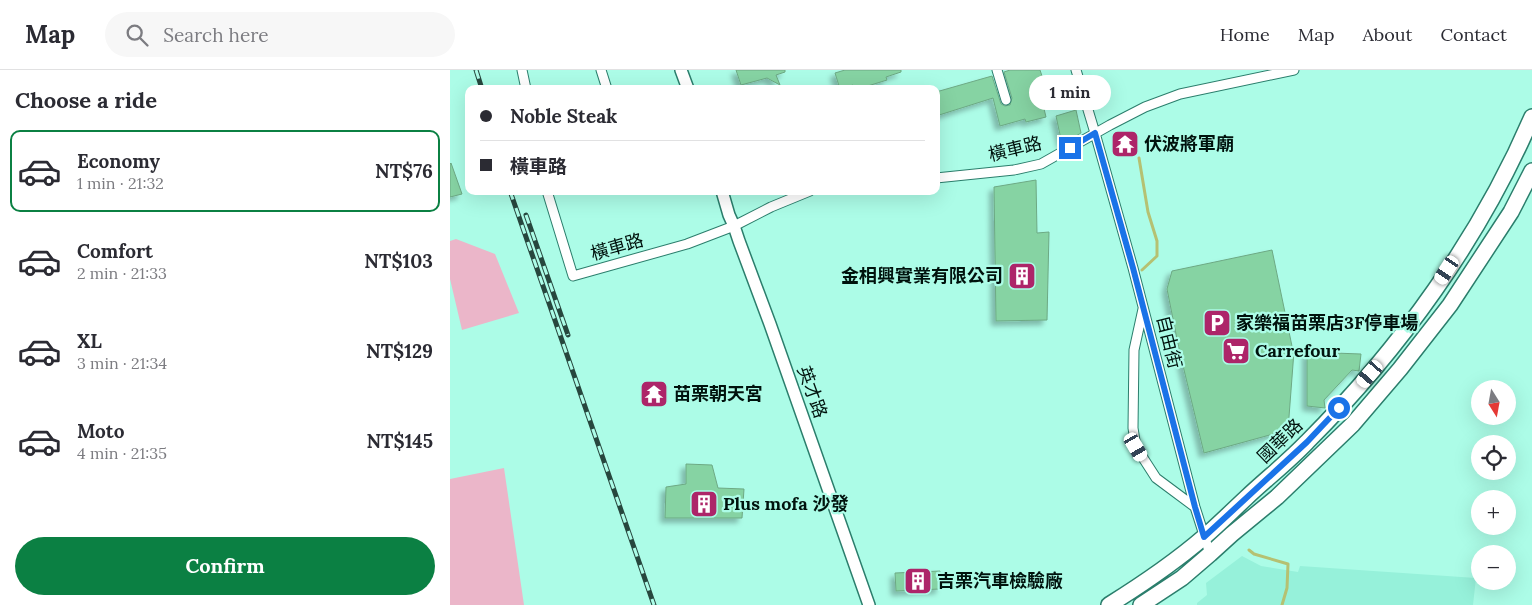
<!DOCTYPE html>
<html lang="en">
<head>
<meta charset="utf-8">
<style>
  :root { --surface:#fff; --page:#f7f7f7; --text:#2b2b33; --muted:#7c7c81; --line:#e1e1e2; --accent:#0b8043 }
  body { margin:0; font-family:Lora,"Noto Sans TC",serif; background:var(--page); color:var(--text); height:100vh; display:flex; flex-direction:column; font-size:19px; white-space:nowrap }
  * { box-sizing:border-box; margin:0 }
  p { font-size:16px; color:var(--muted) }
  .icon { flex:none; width:28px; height:28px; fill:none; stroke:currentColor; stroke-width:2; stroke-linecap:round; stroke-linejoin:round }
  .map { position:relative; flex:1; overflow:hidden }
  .panel { display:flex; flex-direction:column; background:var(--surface); width:450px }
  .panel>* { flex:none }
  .guide { position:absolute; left:15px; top:15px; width:475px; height:110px; border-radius:10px; box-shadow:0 5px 20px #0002; display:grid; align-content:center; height:110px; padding:0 15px; background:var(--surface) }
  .needle { width:32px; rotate:169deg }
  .tools { position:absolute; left:1021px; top:310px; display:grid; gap:10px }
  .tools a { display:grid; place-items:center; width:45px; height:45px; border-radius:50%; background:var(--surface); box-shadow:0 5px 20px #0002; font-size:25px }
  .end { position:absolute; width:22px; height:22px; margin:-11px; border:6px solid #1a73e8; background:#fff; box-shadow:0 0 0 2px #fff }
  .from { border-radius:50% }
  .bubble { position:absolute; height:35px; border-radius:18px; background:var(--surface); box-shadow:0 5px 20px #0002; font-size:16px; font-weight:700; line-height:35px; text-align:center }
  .car { position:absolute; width:15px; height:30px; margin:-15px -8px; border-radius:6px; box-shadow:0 0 4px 1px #0007; background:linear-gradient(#fff 24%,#345 0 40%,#fff 0 76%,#345 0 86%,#fff 0) }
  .guide b { display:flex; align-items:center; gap:18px; height:48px; font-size:19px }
  .guide b+b { border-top:1px solid var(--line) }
  .guide i { width:12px; height:12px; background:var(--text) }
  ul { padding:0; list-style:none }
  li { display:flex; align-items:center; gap:15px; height:82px; margin:0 10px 8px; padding:0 5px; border:2px solid transparent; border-radius:10px }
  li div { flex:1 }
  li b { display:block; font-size:19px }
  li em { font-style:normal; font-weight:700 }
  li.active { border-color:var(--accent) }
  li>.icon { width:45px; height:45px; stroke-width:1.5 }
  h2 { padding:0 15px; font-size:22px; line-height:60px }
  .button { display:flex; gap:10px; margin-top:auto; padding:10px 15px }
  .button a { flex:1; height:58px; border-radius:30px; background:var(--accent); color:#fff; font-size:20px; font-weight:700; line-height:58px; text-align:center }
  header { display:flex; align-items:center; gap:30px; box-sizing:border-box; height:70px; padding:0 25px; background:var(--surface); border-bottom:1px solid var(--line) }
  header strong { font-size:24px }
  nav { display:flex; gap:28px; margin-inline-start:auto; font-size:18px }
  .search { width:350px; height:45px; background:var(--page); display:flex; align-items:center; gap:12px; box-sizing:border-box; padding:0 18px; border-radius:28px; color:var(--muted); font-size:19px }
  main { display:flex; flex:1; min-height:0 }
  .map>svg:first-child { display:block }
  .built { fill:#96f1da }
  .green { fill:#ebb6c9 }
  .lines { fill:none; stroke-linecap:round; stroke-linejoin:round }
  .stream { stroke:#b5c172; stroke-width:3 }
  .building { fill:#86d3a3; stroke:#6da984; filter:url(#shadow) }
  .minor-casing { stroke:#2b7e6c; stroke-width:11 }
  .tertiary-casing { stroke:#2b7e6c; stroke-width:14 }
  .primary-casing { stroke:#2b7e6c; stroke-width:18 }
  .minor { stroke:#fff; stroke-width:9 }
  .tertiary { stroke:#fff; stroke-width:11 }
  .primary { stroke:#fff; stroke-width:15 }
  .rail-casing { stroke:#27473e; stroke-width:5 }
  .rail { stroke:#acfce7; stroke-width:3; stroke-dasharray:9; stroke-linecap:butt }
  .route { stroke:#1a73e8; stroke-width:6 }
  .labels { text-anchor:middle; stroke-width:4.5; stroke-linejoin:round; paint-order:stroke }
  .poi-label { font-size:18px; font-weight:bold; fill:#00120d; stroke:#acfce7; text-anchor:start }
  .street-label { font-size:18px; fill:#00120d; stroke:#acfce7 }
</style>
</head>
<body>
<header>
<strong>Map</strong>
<div class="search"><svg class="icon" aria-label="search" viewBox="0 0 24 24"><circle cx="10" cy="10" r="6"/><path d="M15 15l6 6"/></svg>Search here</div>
<nav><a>Home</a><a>Map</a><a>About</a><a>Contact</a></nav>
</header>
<main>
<section class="panel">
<h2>Choose a ride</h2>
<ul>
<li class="active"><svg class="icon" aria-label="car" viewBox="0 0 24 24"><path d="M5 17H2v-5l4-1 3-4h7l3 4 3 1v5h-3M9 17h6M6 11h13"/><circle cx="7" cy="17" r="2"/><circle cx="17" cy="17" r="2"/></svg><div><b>Economy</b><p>1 min · 21:32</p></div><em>NT$76</em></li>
<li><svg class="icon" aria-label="car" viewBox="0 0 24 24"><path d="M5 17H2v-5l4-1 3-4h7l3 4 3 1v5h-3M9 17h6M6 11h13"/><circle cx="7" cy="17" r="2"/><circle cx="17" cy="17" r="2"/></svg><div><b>Comfort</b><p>2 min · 21:33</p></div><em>NT$103</em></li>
<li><svg class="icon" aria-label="car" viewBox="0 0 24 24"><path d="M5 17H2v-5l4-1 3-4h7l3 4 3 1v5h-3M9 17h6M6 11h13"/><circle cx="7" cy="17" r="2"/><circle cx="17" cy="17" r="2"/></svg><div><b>XL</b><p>3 min · 21:34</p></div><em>NT$129</em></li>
<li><svg class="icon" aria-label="car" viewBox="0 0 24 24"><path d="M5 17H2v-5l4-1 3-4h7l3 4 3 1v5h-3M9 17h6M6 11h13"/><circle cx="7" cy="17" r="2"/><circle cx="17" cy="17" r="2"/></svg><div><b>Moto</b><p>4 min · 21:35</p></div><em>NT$145</em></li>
</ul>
<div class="button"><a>Confirm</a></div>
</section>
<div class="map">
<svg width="1082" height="535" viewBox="0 0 1082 535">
  <defs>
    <filter id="shadow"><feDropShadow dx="-4.5" dy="4.5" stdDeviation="2.5" flood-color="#0004"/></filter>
  </defs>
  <rect width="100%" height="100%" fill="#acfce7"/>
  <path class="built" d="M 792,486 L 811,496 L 848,502 L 850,496 L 1026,508 L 1023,535 L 747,535 L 747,533 L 757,525 L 756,513 Z"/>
  <path class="green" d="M 6,169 L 45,184 L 69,243 L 12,260 L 0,209 L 0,171 Z
    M 54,398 L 74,535 L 0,535 L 0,409 Z"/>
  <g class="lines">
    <path class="stream" d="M 689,88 L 698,142 L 707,171 L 707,186 L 692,200
      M 799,480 L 804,484 L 838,494 L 837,518 L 832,535"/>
  </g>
  <path class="building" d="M 286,0 L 335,0 L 335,2 L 326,5 L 330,15 L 317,8 L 291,15 Z
    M 395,0 L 451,0 L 451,2 L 436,7 L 437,10 L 408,19 L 404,19 L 403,15 L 390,19 L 385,3 Z
    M 560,0 L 590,0 L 594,12 L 588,14 L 596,47 L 576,52 L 575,49 L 550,56 L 543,28 L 486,46 L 486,22 L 542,6 L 551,34 L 555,36 L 560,35 L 562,28 L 554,2 Z
    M 626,40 L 631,63 L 612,74 L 606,46 Z
    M 1,93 L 12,124 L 0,127 L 0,94 Z
    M 586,110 L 587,163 L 599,162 L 597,250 L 546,251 L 544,117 Z
    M 822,180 L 843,281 L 844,281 L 838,360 L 754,383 L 729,279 L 717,219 L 722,201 Z
    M 857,282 L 911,284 L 909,301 L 902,300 L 874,330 L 875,338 L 857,336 Z
    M 236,394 L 262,395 L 268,418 L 294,419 L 292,448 L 215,448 L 216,417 L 236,414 Z
    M 490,501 L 490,519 L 446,521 L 445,503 Z"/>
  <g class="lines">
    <defs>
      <path id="minor" d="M 72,0 L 76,19
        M 151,0 L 157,19
        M 547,0 L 556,30
        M 626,0 L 645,63 L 683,198 L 745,437 L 760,484
        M 486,108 L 564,100 L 591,94 L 660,55 L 695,37 L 730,24 L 844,0
        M 97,121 L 123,206 L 237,174 L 284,156 L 321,137 L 360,121
        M 693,239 L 684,280 L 683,358 L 686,377 L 706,408 L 745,437"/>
      <path id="tertiary" d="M 231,0 L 238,19
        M 272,121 L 279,145 L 284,156 L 289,171 L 320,254 L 419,535"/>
      <path id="primary" d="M 659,535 C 691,515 725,492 754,467 C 768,455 782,441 796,428 C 816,409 838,392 857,372 C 950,279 1030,168 1082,47
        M 691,535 L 732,508 L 760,484 L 782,464 L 827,427 L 903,354 L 950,299 L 1000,235 L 1061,142 L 1082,101"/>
    </defs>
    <use href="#minor" class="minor-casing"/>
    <use href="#tertiary" class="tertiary-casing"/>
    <use href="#primary" class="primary-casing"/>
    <use href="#minor" class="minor"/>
    <use href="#tertiary" class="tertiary"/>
    <use href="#primary" class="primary"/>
    <defs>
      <path id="rail" d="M 26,0 L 32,19
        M 60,121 L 204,535
        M 76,145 L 118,265"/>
    </defs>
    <use href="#rail" class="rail-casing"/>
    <use href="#rail" class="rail"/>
  </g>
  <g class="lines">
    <path class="route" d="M 620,78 L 645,63 L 683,198 L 745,437 L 754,467 L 857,372 L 889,338"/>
  </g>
  <defs>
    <symbol id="temple-square" viewBox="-11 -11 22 22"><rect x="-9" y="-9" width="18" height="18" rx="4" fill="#ad2569" stroke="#acfce7"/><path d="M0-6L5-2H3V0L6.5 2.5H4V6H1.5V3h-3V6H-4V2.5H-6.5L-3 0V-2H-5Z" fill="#fff"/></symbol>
    <symbol id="building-square" viewBox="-11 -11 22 22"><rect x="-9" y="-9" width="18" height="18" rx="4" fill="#ad2569" stroke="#acfce7"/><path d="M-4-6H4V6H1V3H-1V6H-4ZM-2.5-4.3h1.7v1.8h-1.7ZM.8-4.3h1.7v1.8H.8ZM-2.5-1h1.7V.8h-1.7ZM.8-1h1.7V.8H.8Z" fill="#fff"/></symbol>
    <symbol id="parking-square" viewBox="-11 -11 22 22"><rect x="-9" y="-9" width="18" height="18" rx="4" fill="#ad2569" stroke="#acfce7"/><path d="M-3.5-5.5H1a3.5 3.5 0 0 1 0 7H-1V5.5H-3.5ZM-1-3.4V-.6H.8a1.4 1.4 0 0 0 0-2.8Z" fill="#fff"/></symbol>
    <symbol id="supermarket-square" viewBox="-11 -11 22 22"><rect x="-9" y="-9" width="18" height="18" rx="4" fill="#ad2569" stroke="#acfce7"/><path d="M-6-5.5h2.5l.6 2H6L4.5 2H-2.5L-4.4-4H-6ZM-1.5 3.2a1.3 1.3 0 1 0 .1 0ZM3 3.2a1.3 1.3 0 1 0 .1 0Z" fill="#fff"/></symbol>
  </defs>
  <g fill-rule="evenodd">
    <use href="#temple-square" x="659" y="58" width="32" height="32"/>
    <use href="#building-square" x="556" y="190" width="32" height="32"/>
    <use href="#parking-square" x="751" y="237" width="32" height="32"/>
    <use href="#supermarket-square" x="770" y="265" width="32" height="32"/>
    <use href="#temple-square" x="188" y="308" width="32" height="32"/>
    <use href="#building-square" x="238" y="418" width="32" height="32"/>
    <use href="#building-square" x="452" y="495" width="32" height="32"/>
  </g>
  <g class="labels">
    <g class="poi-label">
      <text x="694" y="80">伏波將軍廟</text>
      <text x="553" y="212" text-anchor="end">金相興實業有限公司</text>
      <text x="786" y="259">家樂福苗栗店3F停車場</text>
      <text x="805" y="287">Carrefour</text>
      <text x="223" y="330">苗栗朝天宮</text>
      <text x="273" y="440">Plus mofa 沙發</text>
      <text x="487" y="517">吉栗汽車檢驗廠</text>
    </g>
    <g class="street-label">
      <text transform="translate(565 79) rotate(-14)" y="6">橫車路</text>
      <text transform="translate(167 177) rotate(-16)" y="6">橫車路</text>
      <text transform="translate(719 272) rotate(76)" y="6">自由街</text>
      <text transform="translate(362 322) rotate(70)" y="6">英才路</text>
      <text transform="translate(830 371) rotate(-44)" y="6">國華路</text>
    </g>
  </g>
</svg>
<div class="tools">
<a><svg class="needle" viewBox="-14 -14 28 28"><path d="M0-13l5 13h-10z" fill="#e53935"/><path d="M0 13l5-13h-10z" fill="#7c7c81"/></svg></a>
<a><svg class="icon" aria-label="locate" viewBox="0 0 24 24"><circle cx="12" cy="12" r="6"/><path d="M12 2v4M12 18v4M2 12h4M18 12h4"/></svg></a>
<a>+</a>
<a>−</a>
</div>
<i class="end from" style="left:889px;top:338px"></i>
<i class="end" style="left:620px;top:78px"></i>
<div class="bubble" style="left:579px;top:5px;width:82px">1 min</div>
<i class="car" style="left:997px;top:200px;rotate:213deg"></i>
<i class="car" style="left:920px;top:304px;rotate:221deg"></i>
<i class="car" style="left:686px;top:377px;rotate:150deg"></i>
<div class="guide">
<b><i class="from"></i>Noble Steak</b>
<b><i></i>橫車路</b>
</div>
</div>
</main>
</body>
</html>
